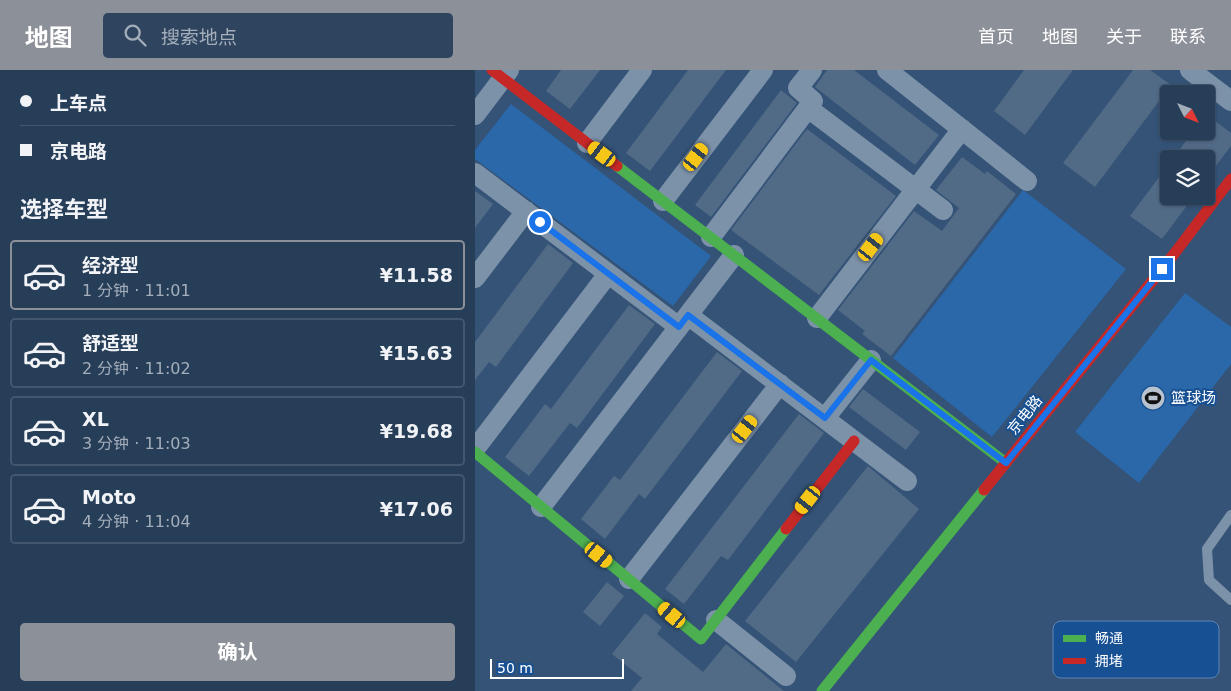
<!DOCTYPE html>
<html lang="zh">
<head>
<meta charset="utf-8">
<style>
  :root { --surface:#273e59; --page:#2f455f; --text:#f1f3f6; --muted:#a4aeba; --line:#43576f; --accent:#8c9099 }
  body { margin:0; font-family:"DejaVu Sans","Noto Sans SC",sans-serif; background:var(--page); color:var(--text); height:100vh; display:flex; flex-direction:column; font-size:19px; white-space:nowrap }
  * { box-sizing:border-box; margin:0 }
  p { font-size:16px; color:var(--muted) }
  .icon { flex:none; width:28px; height:28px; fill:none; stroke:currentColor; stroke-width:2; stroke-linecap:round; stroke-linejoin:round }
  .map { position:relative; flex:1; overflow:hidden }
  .panel { display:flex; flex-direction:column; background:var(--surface); width:475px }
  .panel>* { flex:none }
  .hud { display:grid; align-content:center; height:110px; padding:0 20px; background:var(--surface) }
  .needle { width:32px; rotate:132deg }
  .buttons { position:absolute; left:685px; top:15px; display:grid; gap:10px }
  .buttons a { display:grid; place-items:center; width:55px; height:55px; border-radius:5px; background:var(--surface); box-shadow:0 1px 4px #0004,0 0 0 1px var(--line); font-size:25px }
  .scale { position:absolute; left:15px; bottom:12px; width:134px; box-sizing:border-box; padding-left:5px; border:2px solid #fff; border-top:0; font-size:14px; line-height:18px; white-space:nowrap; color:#fff; -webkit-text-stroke:4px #185193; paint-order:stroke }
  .end { position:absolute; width:22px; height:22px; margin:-11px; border:6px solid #1a73e8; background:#fff; box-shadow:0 0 0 2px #fff }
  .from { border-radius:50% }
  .car { position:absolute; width:15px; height:30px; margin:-15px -8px; border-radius:6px; box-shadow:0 0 4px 1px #0007; background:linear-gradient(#f5c518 24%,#345 0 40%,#f5c518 0 76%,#345 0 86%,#f5c518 0) }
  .hud b { display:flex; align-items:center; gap:18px; height:48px; font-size:19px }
  .hud b+b { border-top:1px solid var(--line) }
  .hud i { width:12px; height:12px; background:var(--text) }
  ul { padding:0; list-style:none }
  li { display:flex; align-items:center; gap:15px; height:70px; margin:0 10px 8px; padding:0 10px; border:2px solid var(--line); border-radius:5px }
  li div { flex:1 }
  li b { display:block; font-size:19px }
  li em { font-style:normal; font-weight:700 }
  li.on { border-color:var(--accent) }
  li>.icon { width:45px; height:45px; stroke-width:1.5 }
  h2 { padding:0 20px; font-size:22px; line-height:60px }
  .primary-button { display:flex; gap:10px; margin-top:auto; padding:10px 20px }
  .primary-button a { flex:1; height:58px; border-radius:5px; background:var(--accent); color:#fff; font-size:20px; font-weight:700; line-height:58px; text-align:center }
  header { display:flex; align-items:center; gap:30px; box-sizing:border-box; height:70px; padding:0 25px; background:var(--accent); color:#fff }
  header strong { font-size:24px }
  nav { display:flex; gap:28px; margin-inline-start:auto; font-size:18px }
  .search { width:350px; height:45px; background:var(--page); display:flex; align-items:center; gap:12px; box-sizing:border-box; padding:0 18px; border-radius:5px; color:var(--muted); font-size:19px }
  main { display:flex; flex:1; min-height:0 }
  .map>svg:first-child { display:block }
  .green { fill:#2b68a9 }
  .building { fill:#516a86 }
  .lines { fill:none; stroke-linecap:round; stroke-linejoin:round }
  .lane { stroke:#7c92a9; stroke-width:10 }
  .street { stroke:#7c92a9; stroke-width:20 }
  .fast { stroke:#4caf50; stroke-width:11 }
  .jam { stroke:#c62828; stroke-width:11 }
  .route { stroke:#1a73e8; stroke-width:6 }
  .labels { text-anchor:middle; stroke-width:4; stroke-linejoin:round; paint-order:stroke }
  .poi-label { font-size:15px; fill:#fff; stroke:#185193; text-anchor:start }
  .street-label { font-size:15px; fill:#fff; stroke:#185193 }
  .key { fill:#185193; stroke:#5d85b3; stroke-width:1 }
  .key-label { font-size:14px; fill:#fff }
</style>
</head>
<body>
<header>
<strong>地图</strong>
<div class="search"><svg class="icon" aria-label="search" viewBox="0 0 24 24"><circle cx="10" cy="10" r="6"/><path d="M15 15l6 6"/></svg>搜索地点</div>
<nav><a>首页</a><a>地图</a><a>关于</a><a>联系</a></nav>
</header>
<main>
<section class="panel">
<div class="hud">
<b><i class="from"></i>上车点</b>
<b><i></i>京电路</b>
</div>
<h2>选择车型</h2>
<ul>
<li class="on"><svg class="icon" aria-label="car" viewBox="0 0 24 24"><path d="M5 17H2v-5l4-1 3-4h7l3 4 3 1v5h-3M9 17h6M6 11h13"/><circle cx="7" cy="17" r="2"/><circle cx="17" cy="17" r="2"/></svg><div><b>经济型</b><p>1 分钟 · 11:01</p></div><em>¥11.58</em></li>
<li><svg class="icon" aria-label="car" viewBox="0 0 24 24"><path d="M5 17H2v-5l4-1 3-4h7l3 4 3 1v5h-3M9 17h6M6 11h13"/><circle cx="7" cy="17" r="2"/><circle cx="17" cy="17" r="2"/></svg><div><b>舒适型</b><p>2 分钟 · 11:02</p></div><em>¥15.63</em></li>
<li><svg class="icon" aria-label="car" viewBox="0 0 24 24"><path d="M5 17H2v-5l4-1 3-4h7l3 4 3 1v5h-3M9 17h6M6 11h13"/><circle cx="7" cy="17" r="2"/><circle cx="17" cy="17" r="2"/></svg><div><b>XL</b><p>3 分钟 · 11:03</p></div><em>¥19.68</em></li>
<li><svg class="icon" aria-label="car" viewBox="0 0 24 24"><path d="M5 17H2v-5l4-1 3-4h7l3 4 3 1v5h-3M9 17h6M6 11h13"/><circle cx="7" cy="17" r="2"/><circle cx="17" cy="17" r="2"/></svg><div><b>Moto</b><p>4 分钟 · 11:04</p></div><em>¥17.06</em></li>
</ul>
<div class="primary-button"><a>确认</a></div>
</section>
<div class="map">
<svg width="756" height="621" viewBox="0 0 756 621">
  <rect width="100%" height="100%" fill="#345377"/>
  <path class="green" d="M 36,34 L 236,186 L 198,236 L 0,89 L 0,80 Z
    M 548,120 L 651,199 L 517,367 L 418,288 Z
    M 710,223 L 756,257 L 756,294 L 664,413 L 600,362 Z"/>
  <path class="building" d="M 86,0 L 125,0 L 95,39 L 71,21 Z
    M 213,0 L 251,0 L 175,101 L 151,83 Z
    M 352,0 L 379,0 L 464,65 L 440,95 L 340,17 Z
    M 549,0 L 598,0 L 550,65 L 519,41 Z
    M 658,0 L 675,0 L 696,15 L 620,117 L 588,93 Z
    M 306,20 L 322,33 L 236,147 L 220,135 Z
    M 731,44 L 756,63 L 756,76 L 731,109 L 731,89 L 698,89 L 718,61 L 731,61 Z
    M 332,59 L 421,126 L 344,225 L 256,160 Z
    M 487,87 L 510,104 L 512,101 L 541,124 L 416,286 L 387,264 L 390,261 L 363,240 L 439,141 L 467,161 L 484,138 L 461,120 Z
    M 694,94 L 694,126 L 719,126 L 687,169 L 655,146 Z
    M 0,121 L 18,134 L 0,158 Z
    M 73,174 L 98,193 L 21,297 L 14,292 L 0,310 L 0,272 Z
    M 154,235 L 180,254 L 102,358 L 95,353 L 54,406 L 30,387 L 70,334 L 76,339 Z
    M 242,282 L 267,301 L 170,429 L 164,424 L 130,469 L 106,449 L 139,406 L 145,410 Z
    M 388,319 L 445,362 L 431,380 L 374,337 Z
    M 324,344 L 349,363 L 253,490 L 246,486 L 209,534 L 190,519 Z
    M 393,396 L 444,439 L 321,592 L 270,551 Z
    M 132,512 L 149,526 L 125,556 L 108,542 Z
    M 170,543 L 187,557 L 182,564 L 228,602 L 251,574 L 309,621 L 156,621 L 167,608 L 137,584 Z"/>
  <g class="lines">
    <path class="lane" d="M 756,445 L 732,479 L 734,510 L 756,530"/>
    <path class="street" d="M 337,0 L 323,18 L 338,31 L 333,38 L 468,140
      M 412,0 L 552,111
      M 715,0 L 756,31
      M 0,45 L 34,0
      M 112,73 L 167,0
      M 0,103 L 204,257
      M 188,131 L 288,0
      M 236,167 L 333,38
      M 0,208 L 51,141
      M 213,245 L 432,411
      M 342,248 L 487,59
      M 350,348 L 396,290
      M 0,379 L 133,204
      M 66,437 L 259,185
      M 154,509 L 305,314
      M 241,550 L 311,606"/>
    <path class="fast" d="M 142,96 L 531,393
      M 0,382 L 226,569 L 311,459
      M 347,621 L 509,420"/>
    <path class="jam" d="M 17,0 L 142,96
      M 509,420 L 699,184 L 756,109
      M 311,459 L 379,371"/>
  </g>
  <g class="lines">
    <path class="route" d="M 65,152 L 204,257 L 213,245 L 350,348 L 396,290 L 531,393 L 687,199"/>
  </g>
  <defs>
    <symbol id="stadium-disc" viewBox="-11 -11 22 22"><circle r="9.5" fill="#b8c3cf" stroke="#185193"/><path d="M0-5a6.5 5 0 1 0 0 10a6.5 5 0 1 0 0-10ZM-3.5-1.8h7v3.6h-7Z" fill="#111"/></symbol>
  </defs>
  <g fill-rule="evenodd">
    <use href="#stadium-disc" x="664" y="314" width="28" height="28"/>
  </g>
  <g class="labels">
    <g class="poi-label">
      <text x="696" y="333">篮球场</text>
    </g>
    <g class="street-label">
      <text transform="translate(550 345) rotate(-51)" y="5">京电路</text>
    </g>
  </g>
  <rect x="578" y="551" width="166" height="57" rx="8" class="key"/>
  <rect x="588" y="565" width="23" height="7" fill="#4caf50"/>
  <rect x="588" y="588" width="23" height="6" fill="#c62828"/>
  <g class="key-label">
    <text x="620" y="573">畅通</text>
    <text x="620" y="596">拥堵</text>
  </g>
</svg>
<div class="buttons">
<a><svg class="needle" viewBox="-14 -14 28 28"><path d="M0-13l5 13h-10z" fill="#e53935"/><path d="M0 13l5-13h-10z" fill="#a4aeba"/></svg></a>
<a><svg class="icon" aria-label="layers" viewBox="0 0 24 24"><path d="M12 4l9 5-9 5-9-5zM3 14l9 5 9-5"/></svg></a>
</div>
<div class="scale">50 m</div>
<i class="end from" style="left:65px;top:152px"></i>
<i class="end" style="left:687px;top:199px"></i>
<i class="car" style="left:127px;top:84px;rotate:307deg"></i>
<i class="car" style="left:221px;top:87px;rotate:37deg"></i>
<i class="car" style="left:396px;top:177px;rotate:37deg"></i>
<i class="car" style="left:270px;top:359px;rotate:38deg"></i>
<i class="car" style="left:333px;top:430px;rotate:218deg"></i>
<i class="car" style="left:124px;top:485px;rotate:129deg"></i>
<i class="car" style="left:197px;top:545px;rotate:310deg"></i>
</div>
</main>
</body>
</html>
